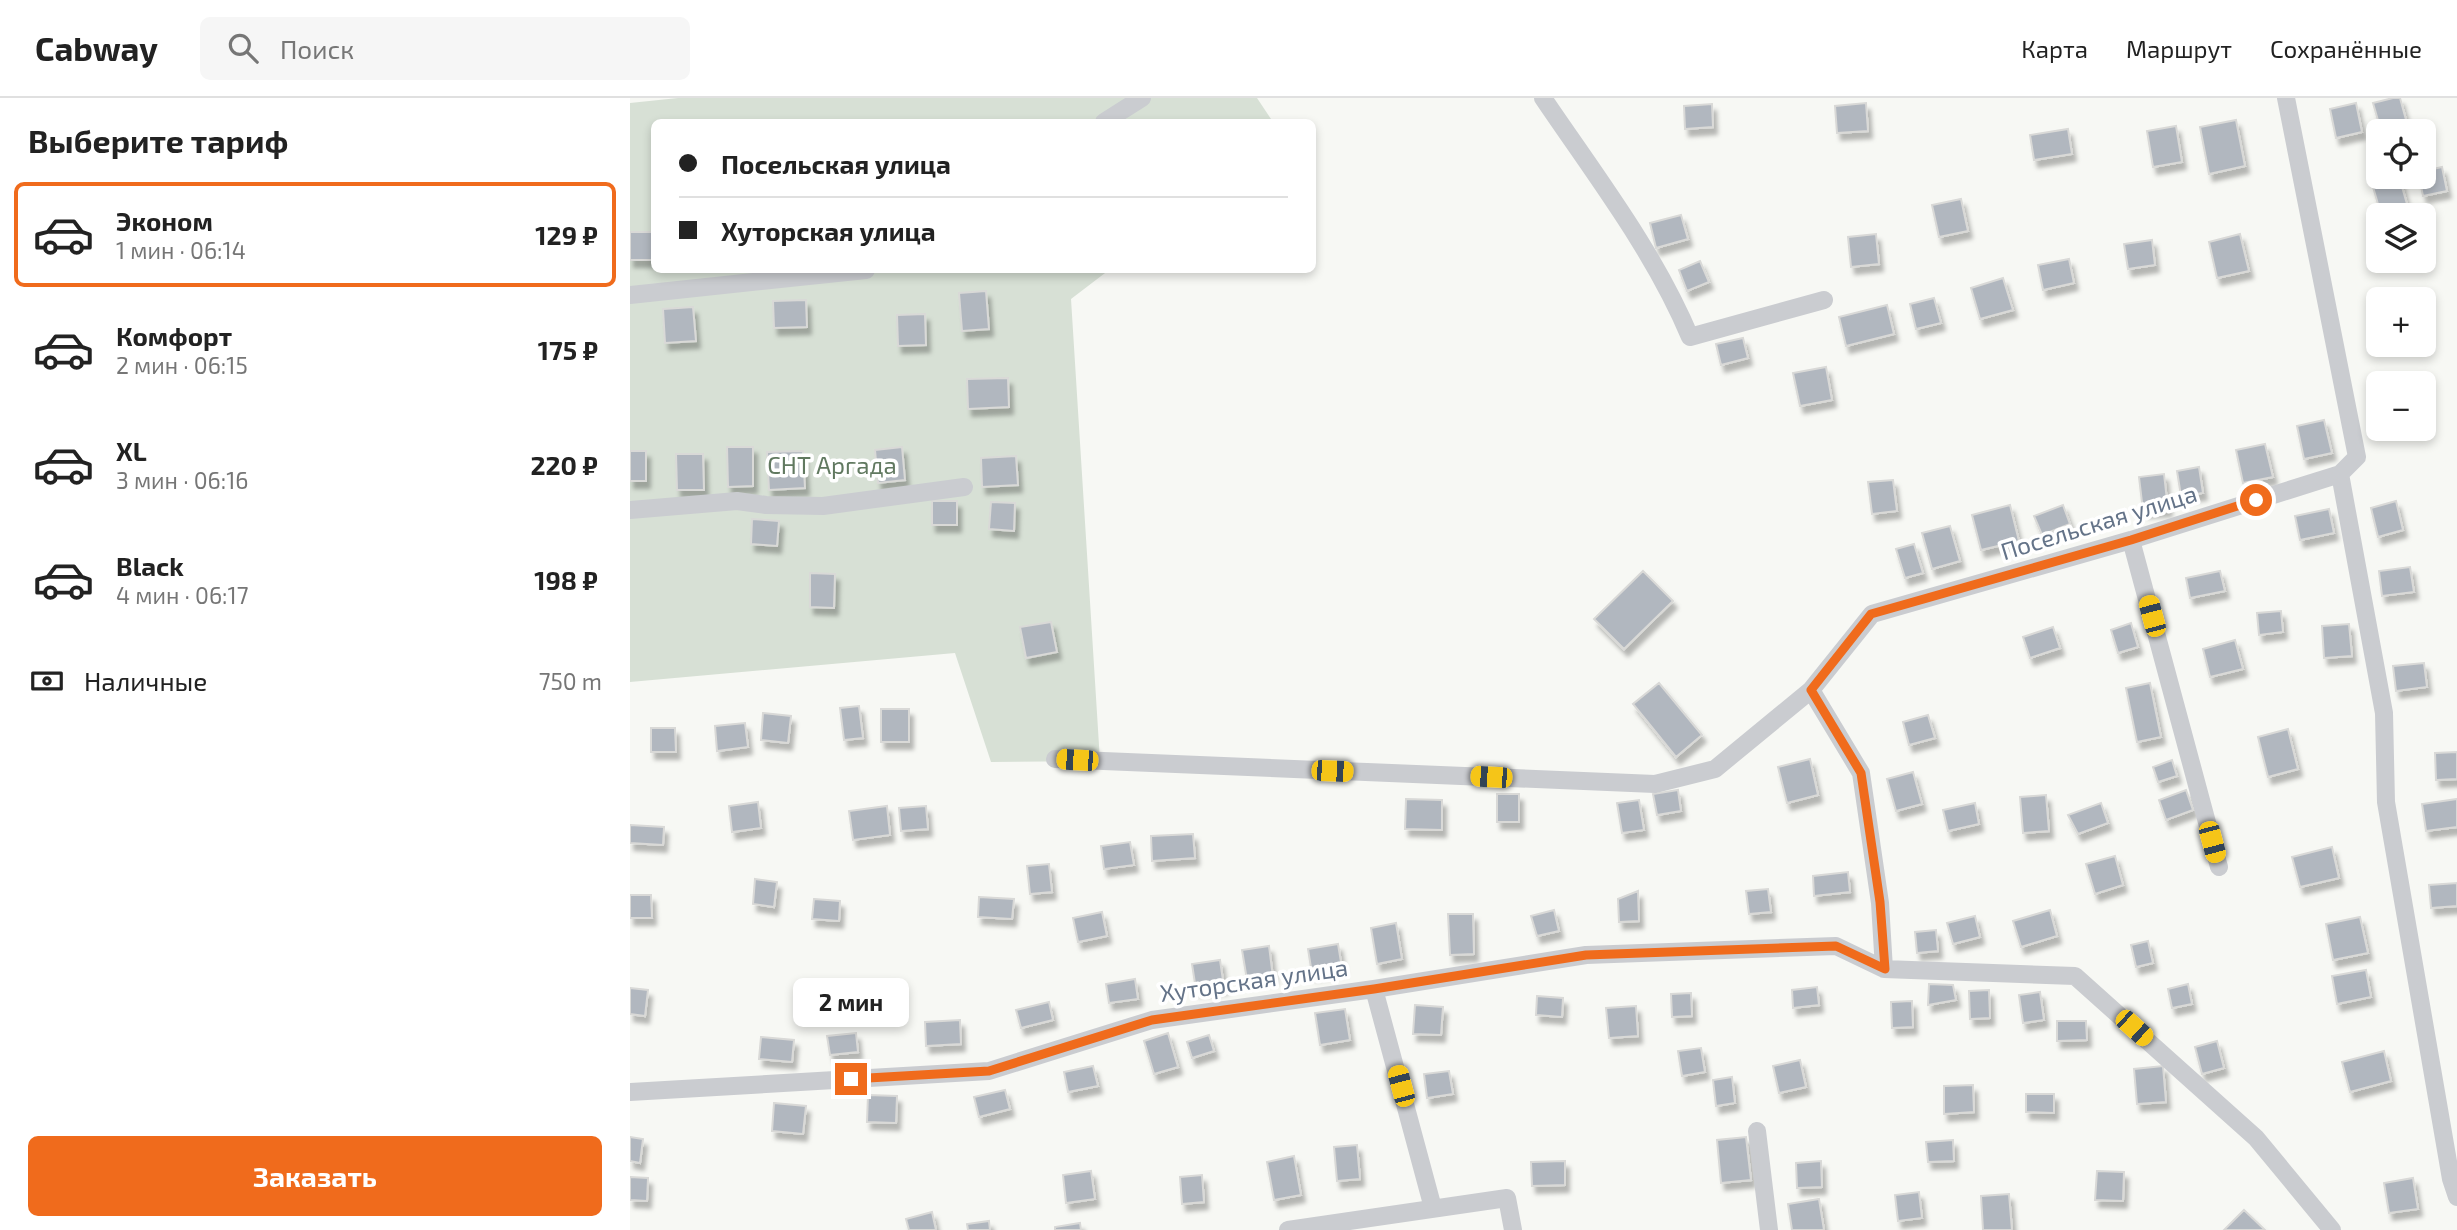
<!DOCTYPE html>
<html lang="ru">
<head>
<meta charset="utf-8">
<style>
  :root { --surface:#fff; --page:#f6f6f6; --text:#222; --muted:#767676; --line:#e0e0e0; --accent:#f06b1c }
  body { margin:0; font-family:"Exo 2",sans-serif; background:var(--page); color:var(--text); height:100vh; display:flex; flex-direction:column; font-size:26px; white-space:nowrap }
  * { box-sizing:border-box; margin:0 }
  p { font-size:23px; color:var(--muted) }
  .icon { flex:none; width:38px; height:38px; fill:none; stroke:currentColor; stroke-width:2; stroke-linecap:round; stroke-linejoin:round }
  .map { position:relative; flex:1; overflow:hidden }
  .details { display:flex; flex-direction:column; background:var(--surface); width:630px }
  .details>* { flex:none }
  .guide { position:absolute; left:21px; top:21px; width:665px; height:154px; border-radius:10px; box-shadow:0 4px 10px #0003; display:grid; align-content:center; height:154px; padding:0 28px; background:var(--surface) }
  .fabs { position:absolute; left:1736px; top:21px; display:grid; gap:14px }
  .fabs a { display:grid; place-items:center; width:70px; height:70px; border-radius:10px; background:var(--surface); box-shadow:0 4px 10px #0003; font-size:35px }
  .end { position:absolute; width:32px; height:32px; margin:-16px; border:9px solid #f06b1c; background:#fff; box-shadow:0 0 0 4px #fff }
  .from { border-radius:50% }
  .bubble { position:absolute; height:49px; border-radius:10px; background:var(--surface); box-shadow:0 4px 10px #0003; font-size:23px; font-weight:700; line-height:49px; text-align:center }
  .car { position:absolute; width:21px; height:42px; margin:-21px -10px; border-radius:9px; box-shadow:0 0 5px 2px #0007; background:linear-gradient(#f5c518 24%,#345 0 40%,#f5c518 0 76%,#345 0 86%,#f5c518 0) }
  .guide b { display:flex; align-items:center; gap:24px; height:66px; font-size:26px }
  .guide b+b { border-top:2px solid var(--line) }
  .guide i { width:18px; height:18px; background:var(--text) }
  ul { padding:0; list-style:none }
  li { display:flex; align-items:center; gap:21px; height:105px; margin:0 14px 10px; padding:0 14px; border:4px solid transparent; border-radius:10px }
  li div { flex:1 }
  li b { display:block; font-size:26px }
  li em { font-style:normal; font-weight:700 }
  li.current { border-color:var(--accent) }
  li>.icon { width:63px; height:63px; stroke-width:1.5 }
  h2 { padding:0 28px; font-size:32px; line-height:84px }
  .pay { display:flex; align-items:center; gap:18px; height:77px; padding:0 28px; font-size:26px }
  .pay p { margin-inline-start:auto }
  .action { display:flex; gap:14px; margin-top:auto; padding:14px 28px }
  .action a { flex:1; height:80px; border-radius:10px; background:var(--accent); color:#fff; font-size:28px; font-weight:700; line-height:80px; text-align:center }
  header { display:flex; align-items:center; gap:42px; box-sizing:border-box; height:98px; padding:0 35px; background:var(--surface); border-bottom:2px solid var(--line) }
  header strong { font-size:33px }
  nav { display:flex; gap:38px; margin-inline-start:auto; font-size:24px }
  .search { width:490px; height:63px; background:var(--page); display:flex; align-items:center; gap:18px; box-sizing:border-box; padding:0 24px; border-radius:10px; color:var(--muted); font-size:26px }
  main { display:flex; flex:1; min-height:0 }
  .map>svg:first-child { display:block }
  .green { fill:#d7e0d5 }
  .building { fill:#b1b7bf; stroke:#d9d9d7; stroke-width:2; filter:url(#shadow) }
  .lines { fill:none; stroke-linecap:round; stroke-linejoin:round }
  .street { stroke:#caccd0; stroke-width:18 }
  .route { stroke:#f06b1c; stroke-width:9 }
  .labels { text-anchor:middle; stroke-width:7; stroke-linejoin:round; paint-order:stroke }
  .park-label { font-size:24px; fill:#617960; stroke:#fff }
  .street-label { font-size:24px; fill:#647388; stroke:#fff }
</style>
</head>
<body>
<header>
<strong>Cabway</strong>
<div class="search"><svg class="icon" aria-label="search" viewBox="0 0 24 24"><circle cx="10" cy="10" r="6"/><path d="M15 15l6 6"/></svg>Поиск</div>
<nav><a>Карта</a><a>Маршрут</a><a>Сохранённые</a></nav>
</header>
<main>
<section class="details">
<h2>Выберите тариф</h2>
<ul>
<li class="current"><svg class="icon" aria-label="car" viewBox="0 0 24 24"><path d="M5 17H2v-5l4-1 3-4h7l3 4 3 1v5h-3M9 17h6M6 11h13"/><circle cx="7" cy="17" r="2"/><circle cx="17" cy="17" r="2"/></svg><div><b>Эконом</b><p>1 мин · 06:14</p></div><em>129 ₽</em></li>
<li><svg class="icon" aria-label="car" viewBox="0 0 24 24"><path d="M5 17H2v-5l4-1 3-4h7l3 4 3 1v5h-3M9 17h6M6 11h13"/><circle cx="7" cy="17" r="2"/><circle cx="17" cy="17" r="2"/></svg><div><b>Комфорт</b><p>2 мин · 06:15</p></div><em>175 ₽</em></li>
<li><svg class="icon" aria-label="car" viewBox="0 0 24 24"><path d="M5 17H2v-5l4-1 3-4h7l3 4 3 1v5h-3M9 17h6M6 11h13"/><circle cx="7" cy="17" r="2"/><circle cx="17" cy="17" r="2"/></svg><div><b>XL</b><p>3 мин · 06:16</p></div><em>220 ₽</em></li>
<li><svg class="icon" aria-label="car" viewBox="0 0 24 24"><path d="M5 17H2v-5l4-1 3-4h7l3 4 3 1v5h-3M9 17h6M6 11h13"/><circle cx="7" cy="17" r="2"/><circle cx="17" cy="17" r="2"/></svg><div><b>Black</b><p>4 мин · 06:17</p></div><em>198 ₽</em></li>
</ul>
<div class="pay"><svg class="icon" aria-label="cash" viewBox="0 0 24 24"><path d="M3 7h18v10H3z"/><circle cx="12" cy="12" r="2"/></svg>Наличные<p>750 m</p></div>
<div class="action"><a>Заказать</a></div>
</section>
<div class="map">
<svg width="1827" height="1132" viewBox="0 0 1827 1132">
  <defs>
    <filter id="shadow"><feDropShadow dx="4" dy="7" stdDeviation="2" flood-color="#0004"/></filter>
  </defs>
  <rect width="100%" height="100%" fill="#f7f8f4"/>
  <path class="green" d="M 48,0 L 627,0 L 643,24 L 24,24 L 24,172 L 479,172 L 441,201 L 470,663 L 361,664 L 325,555 L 0,584 L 0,5 Z"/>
  <path class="building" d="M 1763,0 L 1770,0 L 1778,29 L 1751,33 L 1743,5 Z
    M 1236,5 L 1238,33 L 1207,35 L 1205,8 Z
    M 1726,5 L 1732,34 L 1706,40 L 1700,11 Z
    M 1082,6 L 1083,29 L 1055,31 L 1054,8 Z
    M 1606,22 L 1615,68 L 1579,76 L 1570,29 Z
    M 1546,28 L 1552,64 L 1523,69 L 1517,33 Z
    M 1438,31 L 1442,56 L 1404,62 L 1400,37 Z
    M 1812,69 L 1817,93 L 1793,98 L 1789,79 L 1794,79 L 1794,73 Z
    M 1770,82 L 1777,106 L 1750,113 L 1743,89 Z
    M 1331,101 L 1338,133 L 1309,139 L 1302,107 Z
    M 1051,117 L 1058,141 L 1026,150 L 1020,125 Z
    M 0,134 L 24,134 L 24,162 L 0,162 Z
    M 1246,136 L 1249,166 L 1221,169 L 1218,139 Z
    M 1610,136 L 1619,173 L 1587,180 L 1579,144 Z
    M 1522,142 L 1525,167 L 1498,171 L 1494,146 Z
    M 1439,161 L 1444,185 L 1413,192 L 1408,167 Z
    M 1070,163 L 1079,184 L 1057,193 L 1049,172 Z
    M 1373,180 L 1383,212 L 1350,221 L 1341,190 Z
    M 356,193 L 359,231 L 332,233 L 329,195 Z
    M 1304,200 L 1311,225 L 1286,231 L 1280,206 Z
    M 176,202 L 177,229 L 144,230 L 143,203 Z
    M 1257,207 L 1264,236 L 1216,248 L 1209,219 Z
    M 63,209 L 66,243 L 35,245 L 33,211 Z
    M 295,216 L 296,247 L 268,248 L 267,217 Z
    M 1113,240 L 1118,260 L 1091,267 L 1086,246 Z
    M 1196,269 L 1202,302 L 1170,308 L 1163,275 Z
    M 378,280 L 379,309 L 338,311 L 337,281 Z
    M 1694,322 L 1702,355 L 1674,361 L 1667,328 Z
    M 1635,346 L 1643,379 L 1613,385 L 1606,352 Z
    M 97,349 L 123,349 L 123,388 L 98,389 Z
    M 272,349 L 275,382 L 248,385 L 245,352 Z
    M 0,353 L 16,353 L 16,383 L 0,383 Z
    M 173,353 L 175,390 L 139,392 L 137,354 Z
    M 46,356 L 73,356 L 74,392 L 47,392 Z
    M 386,358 L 388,387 L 352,389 L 351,360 Z
    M 1569,369 L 1573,395 L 1551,398 L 1547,373 Z
    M 1534,376 L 1538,411 L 1513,413 L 1509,379 Z
    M 1263,382 L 1267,413 L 1242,416 L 1238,384 Z
    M 302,403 L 327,403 L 327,427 L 302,427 Z
    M 1766,403 L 1773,432 L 1748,439 L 1741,410 Z
    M 361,404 L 385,405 L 384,433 L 359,431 Z
    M 1380,407 L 1389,443 L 1351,452 L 1342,417 Z
    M 1433,407 L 1440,426 L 1412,437 L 1404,418 Z
    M 1699,411 L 1704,435 L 1670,442 L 1665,418 Z
    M 122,421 L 149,423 L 147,448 L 121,446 Z
    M 1320,428 L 1330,463 L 1302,471 L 1292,435 Z
    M 1284,446 L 1293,475 L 1275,480 L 1266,451 Z
    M 1780,469 L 1784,494 L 1752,498 L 1749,473 Z
    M 1013,473 L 1043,503 L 994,551 L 964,521 Z
    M 1590,473 L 1595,493 L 1560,500 L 1556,480 Z
    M 180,475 L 205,476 L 204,510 L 180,509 Z
    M 1651,513 L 1653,534 L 1629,537 L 1627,515 Z
    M 421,524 L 427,554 L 396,560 L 390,529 Z
    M 1501,525 L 1508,549 L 1488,555 L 1481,532 Z
    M 1719,526 L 1722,558 L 1694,560 L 1692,528 Z
    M 1423,529 L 1430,550 L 1400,560 L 1393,539 Z
    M 1605,542 L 1613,571 L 1580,579 L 1573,551 Z
    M 1794,565 L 1797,589 L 1766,593 L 1763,568 Z
    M 1029,585 L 1072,637 L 1046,659 L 1003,606 Z
    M 1520,585 L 1531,639 L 1507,644 L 1496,590 Z
    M 229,608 L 233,640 L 214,642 L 210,610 Z
    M 251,611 L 279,611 L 279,644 L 251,644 Z
    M 133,615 L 161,618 L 158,645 L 131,642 Z
    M 1298,617 L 1305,640 L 1279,647 L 1273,624 Z
    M 115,625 L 118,649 L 87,653 L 85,628 Z
    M 21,630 L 45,630 L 46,654 L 21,654 Z
    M 1658,631 L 1668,671 L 1638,679 L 1628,639 Z
    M 1827,654 L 1827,681 L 1806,682 L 1805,655 Z
    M 1180,661 L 1188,697 L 1157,705 L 1148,669 Z
    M 1542,662 L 1547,678 L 1528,684 L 1523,669 Z
    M 1283,674 L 1292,706 L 1266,713 L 1257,681 Z
    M 1048,692 L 1051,713 L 1027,717 L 1023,696 Z
    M 1556,692 L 1563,712 L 1536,722 L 1529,702 Z
    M 867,696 L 889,696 L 889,724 L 867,724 Z
    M 1416,697 L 1419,733 L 1393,735 L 1390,699 Z
    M 776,701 L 812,702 L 812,732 L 775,731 Z
    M 1827,701 L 1827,729 L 1796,733 L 1792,706 Z
    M 1009,702 L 1014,732 L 992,735 L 987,705 Z
    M 128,704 L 131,730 L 102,734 L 99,708 Z
    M 1345,705 L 1349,726 L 1318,733 L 1313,712 Z
    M 1471,705 L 1478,725 L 1448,736 L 1438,717 Z
    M 257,708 L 260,737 L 223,742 L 219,713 Z
    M 296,708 L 298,731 L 271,733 L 269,710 Z
    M 0,727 L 34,729 L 33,747 L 0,745 Z
    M 563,736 L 565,760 L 522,763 L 521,738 Z
    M 500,744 L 504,767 L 474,771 L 471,748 Z
    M 1702,749 L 1709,780 L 1670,789 L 1662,759 Z
    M 1485,758 L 1493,787 L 1465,796 L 1456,766 Z
    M 419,766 L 422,794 L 400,796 L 397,768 Z
    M 1218,774 L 1220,794 L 1184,798 L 1183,778 Z
    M 125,781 L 147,784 L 144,809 L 123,806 Z
    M 1827,785 L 1827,808 L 1801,810 L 1799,787 Z
    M 1138,791 L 1141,814 L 1119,816 L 1116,793 Z
    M 1008,793 L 1009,823 L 989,824 L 988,801 Z
    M 0,797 L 21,797 L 22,820 L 0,820 Z
    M 349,799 L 384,801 L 382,821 L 348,819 Z
    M 184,801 L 210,803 L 209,823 L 182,821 Z
    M 924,812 L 929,833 L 907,838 L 901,818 Z
    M 1420,812 L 1427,838 L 1391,849 L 1383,823 Z
    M 472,814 L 477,838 L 448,844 L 443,820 Z
    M 818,816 L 843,816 L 844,856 L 820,857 Z
    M 1345,818 L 1350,839 L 1323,846 L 1317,825 Z
    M 1730,819 L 1738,855 L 1703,862 L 1696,826 Z
    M 766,825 L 772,861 L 747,866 L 741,830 Z
    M 1306,832 L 1308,853 L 1287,855 L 1285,834 Z
    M 1518,843 L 1523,865 L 1506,869 L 1501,847 Z
    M 708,846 L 712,870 L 682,876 L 678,851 Z
    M 639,848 L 643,879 L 617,882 L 612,852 Z
    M 590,862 L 594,889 L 566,892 L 562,866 Z
    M 1736,872 L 1741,899 L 1707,906 L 1702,878 Z
    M 505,881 L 508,901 L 479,905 L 476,886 Z
    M 1299,886 L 1323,887 L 1326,902 L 1298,907 Z
    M 1558,886 L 1562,906 L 1542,910 L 1538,891 Z
    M 1187,889 L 1189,907 L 1163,910 L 1162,892 Z
    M 0,890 L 18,892 L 15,918 L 0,916 Z
    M 1359,892 L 1360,920 L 1340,921 L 1339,893 Z
    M 1410,894 L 1414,922 L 1393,925 L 1389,897 Z
    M 1061,895 L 1062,918 L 1042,919 L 1041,896 Z
    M 907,898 L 933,900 L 932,919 L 906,917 Z
    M 1282,903 L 1283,929 L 1262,930 L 1261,904 Z
    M 419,904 L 423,922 L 391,930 L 386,912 Z
    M 785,907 L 813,909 L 811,937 L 783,936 Z
    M 1006,908 L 1008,938 L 979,940 L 976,910 Z
    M 715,911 L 720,942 L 690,947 L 685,915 Z
    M 330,922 L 331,946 L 296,948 L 295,924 Z
    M 1427,923 L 1456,923 L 1457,942 L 1427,943 Z
    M 226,935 L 228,954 L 200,957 L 197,938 Z
    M 538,935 L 548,969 L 524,976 L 514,943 Z
    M 579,937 L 584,953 L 562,960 L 557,944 Z
    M 131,939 L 164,942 L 162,964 L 129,961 Z
    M 1587,943 L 1594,970 L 1572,976 L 1565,949 Z
    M 1071,950 L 1075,974 L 1052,978 L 1048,953 Z
    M 1754,953 L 1761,983 L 1720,994 L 1712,964 Z
    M 1170,962 L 1176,989 L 1149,995 L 1143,968 Z
    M 463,968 L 468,988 L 438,994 L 434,974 Z
    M 1533,968 L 1536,1004 L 1507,1006 L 1504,971 Z
    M 819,973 L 823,996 L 797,1000 L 794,976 Z
    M 1102,979 L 1105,1005 L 1086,1008 L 1083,982 Z
    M 1343,987 L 1344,1014 L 1314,1016 L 1314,988 Z
    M 375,992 L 380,1011 L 349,1019 L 344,999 Z
    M 1396,996 L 1424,996 L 1424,1015 L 1396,1014 Z
    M 238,997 L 267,998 L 266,1025 L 237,1024 Z
    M 144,1005 L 176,1008 L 173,1036 L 142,1033 Z
    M 0,1039 L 13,1041 L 10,1065 L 0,1063 Z
    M 1116,1039 L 1121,1082 L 1091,1085 L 1087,1042 Z
    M 1323,1042 L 1324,1063 L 1298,1064 L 1296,1044 Z
    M 727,1047 L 730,1081 L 707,1083 L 704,1049 Z
    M 664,1058 L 671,1097 L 644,1102 L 637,1064 Z
    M 935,1063 L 935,1087 L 902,1088 L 901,1064 Z
    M 1191,1063 L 1192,1089 L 1167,1090 L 1166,1065 Z
    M 461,1073 L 465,1101 L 436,1105 L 433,1077 Z
    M 1467,1073 L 1494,1074 L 1493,1103 L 1465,1102 Z
    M 572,1077 L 574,1104 L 552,1106 L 550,1079 Z
    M 0,1079 L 18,1080 L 17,1103 L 0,1102 Z
    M 1783,1080 L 1788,1111 L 1759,1115 L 1754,1085 Z
    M 1289,1094 L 1292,1120 L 1268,1123 L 1265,1097 Z
    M 1379,1096 L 1382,1132 L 1353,1132 L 1351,1098 Z
    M 1189,1101 L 1194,1132 L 1162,1132 L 1158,1106 Z
    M 1614,1112 L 1635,1132 L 1594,1132 Z
    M 302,1114 L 306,1132 L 279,1132 L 276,1121 Z
    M 359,1123 L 360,1132 L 338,1132 L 337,1126 Z
    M 450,1125 L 451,1132 L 425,1132 L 425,1129 Z"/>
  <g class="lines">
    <path class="street" d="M 913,0 C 965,77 1024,153 1060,239 L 1194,202
      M 474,24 L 512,0
      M 0,197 L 236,172
      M 1710,376 L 1754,615 L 1756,704 L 1821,1081 L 1827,1099
      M 0,412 L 107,403 L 136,407 L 193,408 L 334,389
      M 1501,442 L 1589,769
      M 1181,592 L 1231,675 L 1250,805 L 1254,871
      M 425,661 L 1025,686 L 1085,671 L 1181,592 L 1242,516 L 1501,442 L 1710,376 L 1727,359 L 1656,0
      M 744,891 L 803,1110
      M 0,994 L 359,973 L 522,922 L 744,891 L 956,857 L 1206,848 L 1254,871 L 1445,878 L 1626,1040 L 1702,1132
      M 1127,1033 L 1139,1132
      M 658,1132 L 877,1100 L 883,1132"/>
  </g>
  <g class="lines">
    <path class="route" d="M 221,981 L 359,973 L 522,922 L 744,891 L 956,857 L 1206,848 L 1255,871 L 1250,804 L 1231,675 L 1181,592 L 1241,516 L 1501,442 L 1626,402"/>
  </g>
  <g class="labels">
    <g class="park-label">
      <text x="202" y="376">СНТ Аргада</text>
    </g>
    <g class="street-label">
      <text transform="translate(1469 425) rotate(-17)" y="8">Посельская улица</text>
      <text transform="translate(624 883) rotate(-8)" y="8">Хуторская улица</text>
    </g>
  </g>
</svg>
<div class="fabs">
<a><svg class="icon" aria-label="locate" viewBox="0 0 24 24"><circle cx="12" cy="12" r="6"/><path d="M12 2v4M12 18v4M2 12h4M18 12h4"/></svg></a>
<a><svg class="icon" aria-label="layers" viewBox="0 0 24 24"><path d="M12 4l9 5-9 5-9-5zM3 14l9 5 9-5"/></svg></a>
<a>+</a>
<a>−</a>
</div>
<i class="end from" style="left:1626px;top:402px"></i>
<i class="end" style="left:221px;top:981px"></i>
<div class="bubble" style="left:163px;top:880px;width:116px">2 мин</div>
<i class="car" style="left:1522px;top:518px;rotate:345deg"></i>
<i class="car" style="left:447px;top:662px;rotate:273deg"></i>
<i class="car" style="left:702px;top:673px;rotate:92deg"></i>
<i class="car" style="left:861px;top:679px;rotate:273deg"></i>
<i class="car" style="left:1582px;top:744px;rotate:165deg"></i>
<i class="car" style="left:1504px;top:930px;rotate:132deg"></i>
<i class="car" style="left:771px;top:988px;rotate:345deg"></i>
<div class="guide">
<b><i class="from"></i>Посельская улица</b>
<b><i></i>Хуторская улица</b>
</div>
</div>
</main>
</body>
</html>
